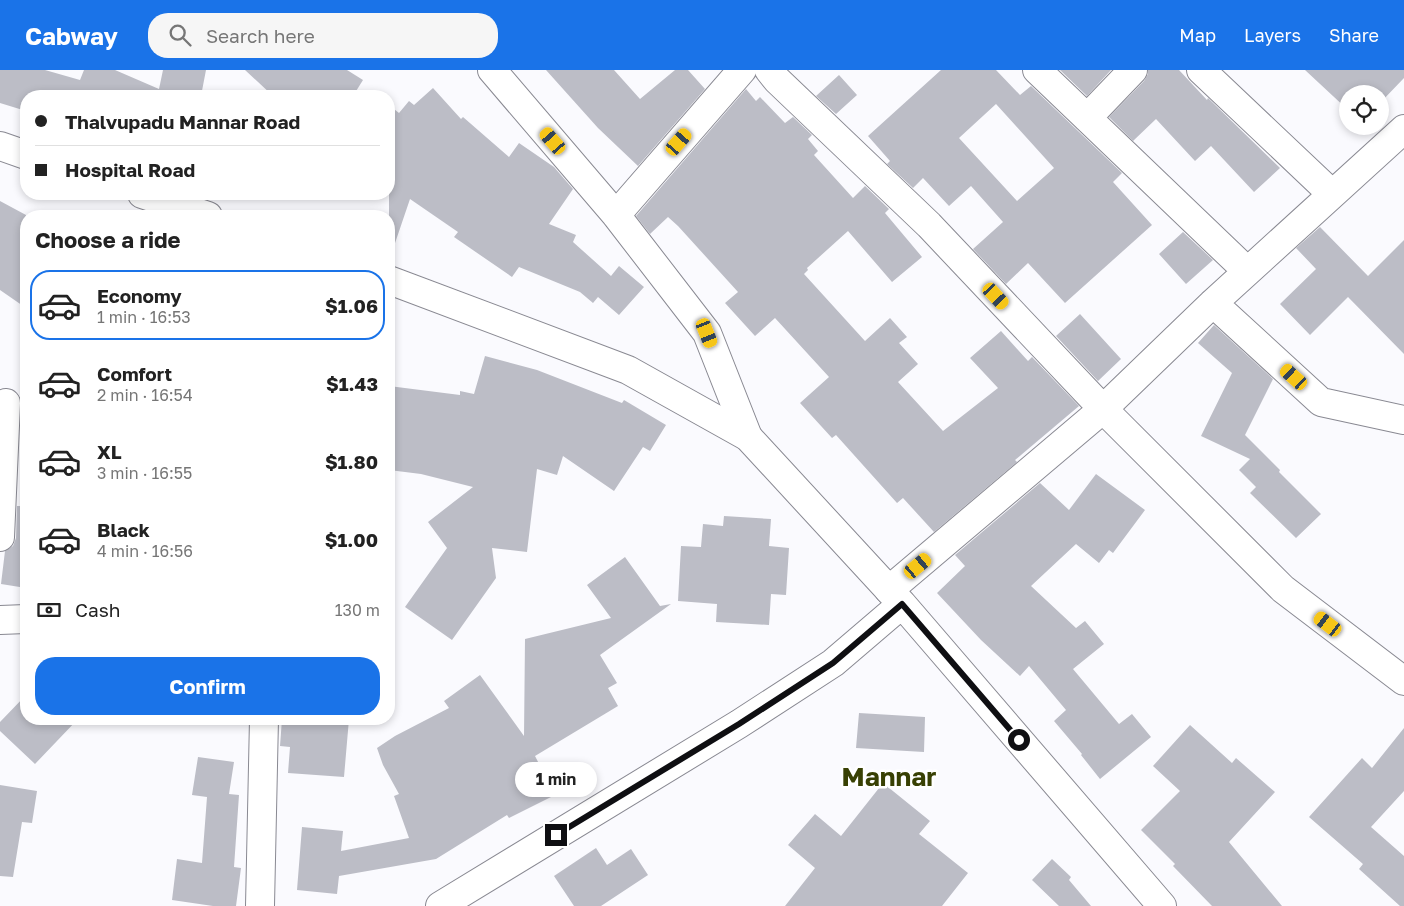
<!DOCTYPE html>
<html lang="en">
<head>
<meta charset="utf-8">
<style>
  :root { --surface:#fff; --page:#f6f6f6; --text:#222; --muted:#767676; --line:#e0e0e0; --accent:#1a73e8 }
  body { margin:0; font-family:"Golos Text",sans-serif; background:var(--page); color:var(--text); height:100vh; display:flex; flex-direction:column; font-size:19px; white-space:nowrap }
  * { box-sizing:border-box; margin:0 }
  p { font-size:16px; color:var(--muted) }
  .icon { flex:none; width:28px; height:28px; fill:none; stroke:currentColor; stroke-width:2; stroke-linecap:round; stroke-linejoin:round }
  .map { position:relative; flex:1; overflow:hidden }
  .panel { position:absolute; left:20px; top:140px; width:375px; height:515px; display:flex; flex-direction:column; background:var(--surface); border-radius:20px; box-shadow:0 2px 8px #0003 }
  .panel>* { flex:none }
  .banner { position:absolute; left:20px; top:20px; width:375px; height:110px; border-radius:20px; box-shadow:0 2px 8px #0003; display:grid; align-content:center; height:110px; padding:0 15px; background:var(--surface) }
  .tools { position:absolute; left:1339px; top:15px; display:grid; gap:10px }
  .tools a { display:grid; place-items:center; width:50px; height:50px; border-radius:50%; background:var(--surface); box-shadow:0 2px 8px #0003; font-size:25px }
  .end { position:absolute; width:22px; height:22px; margin:-11px; border:6px solid #0f0f12; background:#fff; box-shadow:0 0 0 2px #fff }
  .from { border-radius:50% }
  .bubble { position:absolute; height:35px; border-radius:18px; background:var(--surface); box-shadow:0 2px 8px #0003; font-size:16px; font-weight:700; line-height:35px; text-align:center }
  .car { position:absolute; width:15px; height:30px; margin:-15px -8px; border-radius:6px; box-shadow:0 0 4px 1px #0007; background:linear-gradient(#f5c518 24%,#345 0 40%,#f5c518 0 76%,#345 0 86%,#f5c518 0) }
  .banner b { display:flex; align-items:center; gap:18px; height:48px; font-size:19px }
  .banner b+b { border-top:1px solid var(--line) }
  .banner i { width:12px; height:12px; background:var(--text) }
  ul { padding:0; list-style:none }
  li { display:flex; align-items:center; gap:15px; height:70px; margin:0 10px 8px; padding:0 5px; border:2px solid transparent; border-radius:20px }
  li div { flex:1 }
  li b { display:block; font-size:19px }
  li em { font-style:normal; font-weight:700 }
  li.on { border-color:var(--accent) }
  li>.icon { width:45px; height:45px; stroke-width:1.5 }
  h2 { padding:0 15px; font-size:22px; line-height:60px }
  .pay { display:flex; align-items:center; gap:12px; height:55px; padding:0 15px; font-size:19px }
  .pay p { margin-inline-start:auto }
  .button { display:flex; gap:10px; margin-top:auto; padding:10px 15px }
  .button a { flex:1; height:58px; border-radius:20px; background:var(--accent); color:#fff; font-size:20px; font-weight:700; line-height:58px; text-align:center }
  header { display:flex; align-items:center; gap:30px; box-sizing:border-box; height:70px; padding:0 25px; background:var(--accent); color:#fff }
  header strong { font-size:24px }
  nav { display:flex; gap:28px; margin-inline-start:auto; font-size:18px }
  .search { width:350px; height:45px; background:var(--page); display:flex; align-items:center; gap:12px; box-sizing:border-box; padding:0 18px; border-radius:20px; color:var(--muted); font-size:19px }
  .map>svg:first-child { display:block }
  .building { fill:#bcbdc6; fill-rule:evenodd }
  .lines { fill:none; stroke-linecap:round; stroke-linejoin:round }
  .minor-casing { stroke:#898992; stroke-width:30 }
  .tertiary-casing { stroke:#898992; stroke-width:30 }
  .minor { stroke:#fff; stroke-width:28 }
  .tertiary { stroke:#fff; stroke-width:28 }
  .route { stroke:#0f0f12; stroke-width:6 }
  .labels { text-anchor:middle; stroke-width:5; stroke-linejoin:round; paint-order:stroke }
  .town-label { font-size:26px; font-weight:bold; fill:#384003; stroke:#fff }
</style>
</head>
<body>
<header>
<strong>Cabway</strong>
<div class="search"><svg class="icon" aria-label="search" viewBox="0 0 24 24"><circle cx="10" cy="10" r="6"/><path d="M15 15l6 6"/></svg>Search here</div>
<nav><a>Map</a><a>Layers</a><a>Share</a></nav>
</header>
<div class="map">
<svg width="1404" height="836" viewBox="0 0 1404 836">
  <rect width="100%" height="100%" fill="#fafafe"/>
  <path class="building" d="M 0,0 L 45,0 L 80,10 L 84,0 L 115,0 L 159,19 L 163,0 L 206,0 L 201,26 L 26,26 L 26,41 L 0,33 Z
    M 245,0 L 347,0 L 363,10 L 353,26 L 273,26 Z
    M 546,0 L 614,0 L 640,29 L 675,0 L 688,0 L 705,19 L 638,96 L 598,58 Z
    M 941,0 L 996,0 L 1020,25 L 1031,16 L 1122,103 L 1113,112 L 1152,155 L 1065,233 L 1028,193 L 1006,214 L 973,179 L 1003,152 L 971,116 L 949,136 L 923,108 L 913,118 L 887,94 L 890,91 L 868,66 ZM 996,34 L 1054,98 L 1017,131 L 959,68 Z
    M 1060,0 L 1111,0 L 1087,26 Z
    M 1148,0 L 1179,0 L 1207,30 L 1208,28 L 1280,98 L 1254,122 L 1211,76 L 1195,91 L 1156,49 L 1133,71 L 1109,47 L 1144,11 L 1148,4 Z
    M 1305,0 L 1404,0 L 1404,8 L 1380,33 L 1380,24 L 1348,24 L 1348,40 Z
    M 839,5 L 857,25 L 836,44 L 816,26 Z
    M 433,18 L 461,49 L 463,47 L 509,87 L 519,73 L 554,97 L 573,119 L 549,154 L 576,165 L 573,172 L 611,206 L 619,196 L 644,217 L 619,245 L 598,227 L 593,233 L 580,222 L 519,197 L 512,207 L 454,167 L 458,162 L 410,129 L 393,179 L 389,178 L 389,35 L 399,43 L 409,31 L 414,35 Z
    M 746,19 L 756,31 L 760,27 L 785,53 L 793,47 L 812,65 L 808,69 L 818,81 L 814,85 L 853,128 L 865,116 L 889,139 L 885,143 L 922,187 L 892,212 L 848,161 L 807,198 L 808,200 L 804,204 L 865,271 L 890,248 L 907,267 L 899,273 L 918,294 L 898,312 L 943,361 L 998,318 L 970,288 L 1001,261 L 1028,291 L 1032,287 L 1079,336 L 1015,390 L 1017,392 L 934,462 L 903,428 L 897,433 L 836,365 L 832,368 L 800,333 L 829,307 L 775,248 L 755,266 L 725,233 L 738,222 L 678,156 L 668,147 L 650,164 L 636,146 Z
    M 0,131 L 26,145 L 26,238 L 0,220 Z
    M 1320,157 L 1368,206 L 1404,170 L 1404,284 L 1348,227 L 1310,265 L 1280,234 L 1316,199 L 1296,178 Z
    M 1183,162 L 1213,190 L 1186,214 L 1159,184 Z
    M 1080,244 L 1121,289 L 1098,311 L 1056,266 Z
    M 1214,255 L 1273,309 L 1245,365 L 1280,400 L 1279,402 L 1321,444 L 1296,468 L 1250,423 L 1256,417 L 1239,400 L 1250,389 L 1201,366 L 1232,303 L 1198,273 Z
    M 485,286 L 537,300 L 622,333 L 624,330 L 666,355 L 650,381 L 643,377 L 614,421 L 563,386 L 557,405 L 537,399 L 527,482 L 492,478 L 496,508 L 452,570 L 405,537 L 447,478 L 428,452 L 473,417 L 421,404 L 389,400 L 389,316 L 460,325 L 460,321 L 474,324 Z
    M 1096,404 L 1145,440 L 1113,483 L 1109,480 L 1099,493 L 1076,474 L 1031,516 L 1076,558 L 1085,551 L 1104,574 L 1073,599 L 1119,654 L 1132,644 L 1151,667 L 1100,709 L 1081,685 L 1082,684 L 1054,651 L 1066,640 L 1029,596 L 1020,606 L 981,570 L 937,523 L 965,496 L 955,485 L 1040,413 L 1069,440 Z
    M 17,436 L 26,436 L 26,518 L 1,514 L 5,481 L 13,476 L 16,468 Z
    M 724,446 L 771,449 L 769,476 L 789,478 L 786,525 L 771,524 L 769,555 L 716,552 L 717,534 L 678,531 L 681,476 L 701,477 L 703,454 L 723,456 Z
    M 625,487 L 660,536 L 671,534 L 600,585 L 617,613 L 608,618 L 618,636 L 535,686 L 555,725 L 509,748 L 507,745 L 436,789 L 339,806 L 337,824 L 297,820 L 302,757 L 343,761 L 341,781 L 409,768 L 394,726 L 399,724 L 383,695 L 377,678 L 395,666 L 449,638 L 444,631 L 480,605 L 524,666 L 525,569 L 611,548 L 587,515 Z
    M 26,625 L 26,649 L 78,649 L 35,694 L 0,661 L 0,652 Z
    M 859,643 L 925,647 L 924,682 L 856,678 Z
    M 282,649 L 349,649 L 344,707 L 288,703 L 290,677 L 280,676 Z
    M 1190,655 L 1232,693 L 1236,688 L 1275,722 L 1229,772 L 1282,836 L 1212,836 L 1173,796 L 1175,794 L 1141,760 L 1180,721 L 1153,696 Z
    M 1404,658 L 1404,721 L 1371,757 L 1404,786 L 1404,836 L 1400,836 L 1359,799 L 1363,794 L 1309,747 L 1362,688 L 1372,698 Z
    M 198,687 L 234,692 L 229,724 L 239,725 L 234,797 L 241,798 L 236,836 L 213,836 L 172,830 L 177,789 L 202,793 L 207,727 L 192,725 Z
    M 883,713 L 930,751 L 919,764 L 968,803 L 942,836 L 785,836 L 815,798 L 788,775 L 815,744 L 841,766 Z
    M 0,715 L 37,721 L 32,753 L 22,752 L 13,807 L 0,806 Z
    M 596,778 L 607,795 L 631,779 L 648,805 L 601,836 L 574,836 L 554,806 Z
    M 1052,789 L 1071,807 L 1069,810 L 1091,836 L 1059,836 L 1032,810 Z"/>
  <g class="lines">
    <defs>
      <path id="minor" d="M 492,0 L 616,145 L 707,263 L 748,367
        M 769,0 L 777,10 L 929,155 L 1103,339 L 1283,519 L 1404,611
        M 1037,0 L 1247,201
        M 1201,0 L 1332,124
        M 1087,48 L 1133,0
        M 616,145 L 742,0
        M 1213,233 L 1321,332 L 1404,350
        M 0,467 L 6,333
        M 889,520 L 1103,339 L 1213,233 L 1404,59
        M 0,550 L 26,549
        M 260,836 L 264,649"/>
      <path id="tertiary" d="M 0,76 L 26,85
        M 142,124 L 208,146
        M 389,210 L 628,300 L 748,367 L 902,534 L 1162,836
        M 440,836 L 739,654 L 833,593 L 902,534"/>
    </defs>
    <use href="#minor" class="minor-casing"/>
    <use href="#tertiary" class="tertiary-casing"/>
    <use href="#minor" class="minor"/>
    <use href="#tertiary" class="tertiary"/>
  </g>
  <g class="lines">
    <path class="route" d="M 556,765 L 739,654 L 833,593 L 902,534 L 1019,670"/>
  </g>
  <g class="labels">
    <g class="town-label">
      <text x="889" y="716">Mannar</text>
    </g>
  </g>
</svg>
<div class="tools">
<a><svg class="icon" aria-label="locate" viewBox="0 0 24 24"><circle cx="12" cy="12" r="6"/><path d="M12 2v4M12 18v4M2 12h4M18 12h4"/></svg></a>
</div>
<i class="end from" style="left:1019px;top:670px"></i>
<i class="end" style="left:556px;top:765px"></i>
<div class="bubble" style="left:515px;top:692px;width:82px">1 min</div>
<i class="car" style="left:553px;top:71px;rotate:319deg"></i>
<i class="car" style="left:679px;top:72px;rotate:41deg"></i>
<i class="car" style="left:996px;top:226px;rotate:137deg"></i>
<i class="car" style="left:707px;top:263px;rotate:158deg"></i>
<i class="car" style="left:1294px;top:307px;rotate:312deg"></i>
<i class="car" style="left:918px;top:496px;rotate:50deg"></i>
<i class="car" style="left:1328px;top:554px;rotate:307deg"></i>
<div class="banner">
<b><i class="from"></i>Thalvupadu Mannar Road</b>
<b><i></i>Hospital Road</b>
</div>
<section class="panel">
<h2>Choose a ride</h2>
<ul>
<li class="on"><svg class="icon" aria-label="car" viewBox="0 0 24 24"><path d="M5 17H2v-5l4-1 3-4h7l3 4 3 1v5h-3M9 17h6M6 11h13"/><circle cx="7" cy="17" r="2"/><circle cx="17" cy="17" r="2"/></svg><div><b>Economy</b><p>1 min · 16:53</p></div><em>$1.06</em></li>
<li><svg class="icon" aria-label="car" viewBox="0 0 24 24"><path d="M5 17H2v-5l4-1 3-4h7l3 4 3 1v5h-3M9 17h6M6 11h13"/><circle cx="7" cy="17" r="2"/><circle cx="17" cy="17" r="2"/></svg><div><b>Comfort</b><p>2 min · 16:54</p></div><em>$1.43</em></li>
<li><svg class="icon" aria-label="car" viewBox="0 0 24 24"><path d="M5 17H2v-5l4-1 3-4h7l3 4 3 1v5h-3M9 17h6M6 11h13"/><circle cx="7" cy="17" r="2"/><circle cx="17" cy="17" r="2"/></svg><div><b>XL</b><p>3 min · 16:55</p></div><em>$1.80</em></li>
<li><svg class="icon" aria-label="car" viewBox="0 0 24 24"><path d="M5 17H2v-5l4-1 3-4h7l3 4 3 1v5h-3M9 17h6M6 11h13"/><circle cx="7" cy="17" r="2"/><circle cx="17" cy="17" r="2"/></svg><div><b>Black</b><p>4 min · 16:56</p></div><em>$1.00</em></li>
</ul>
<div class="pay"><svg class="icon" aria-label="cash" viewBox="0 0 24 24"><path d="M3 7h18v10H3z"/><circle cx="12" cy="12" r="2"/></svg>Cash<p>130 m</p></div>
<div class="button"><a>Confirm</a></div>
</section>
</div>
</body>
</html>
